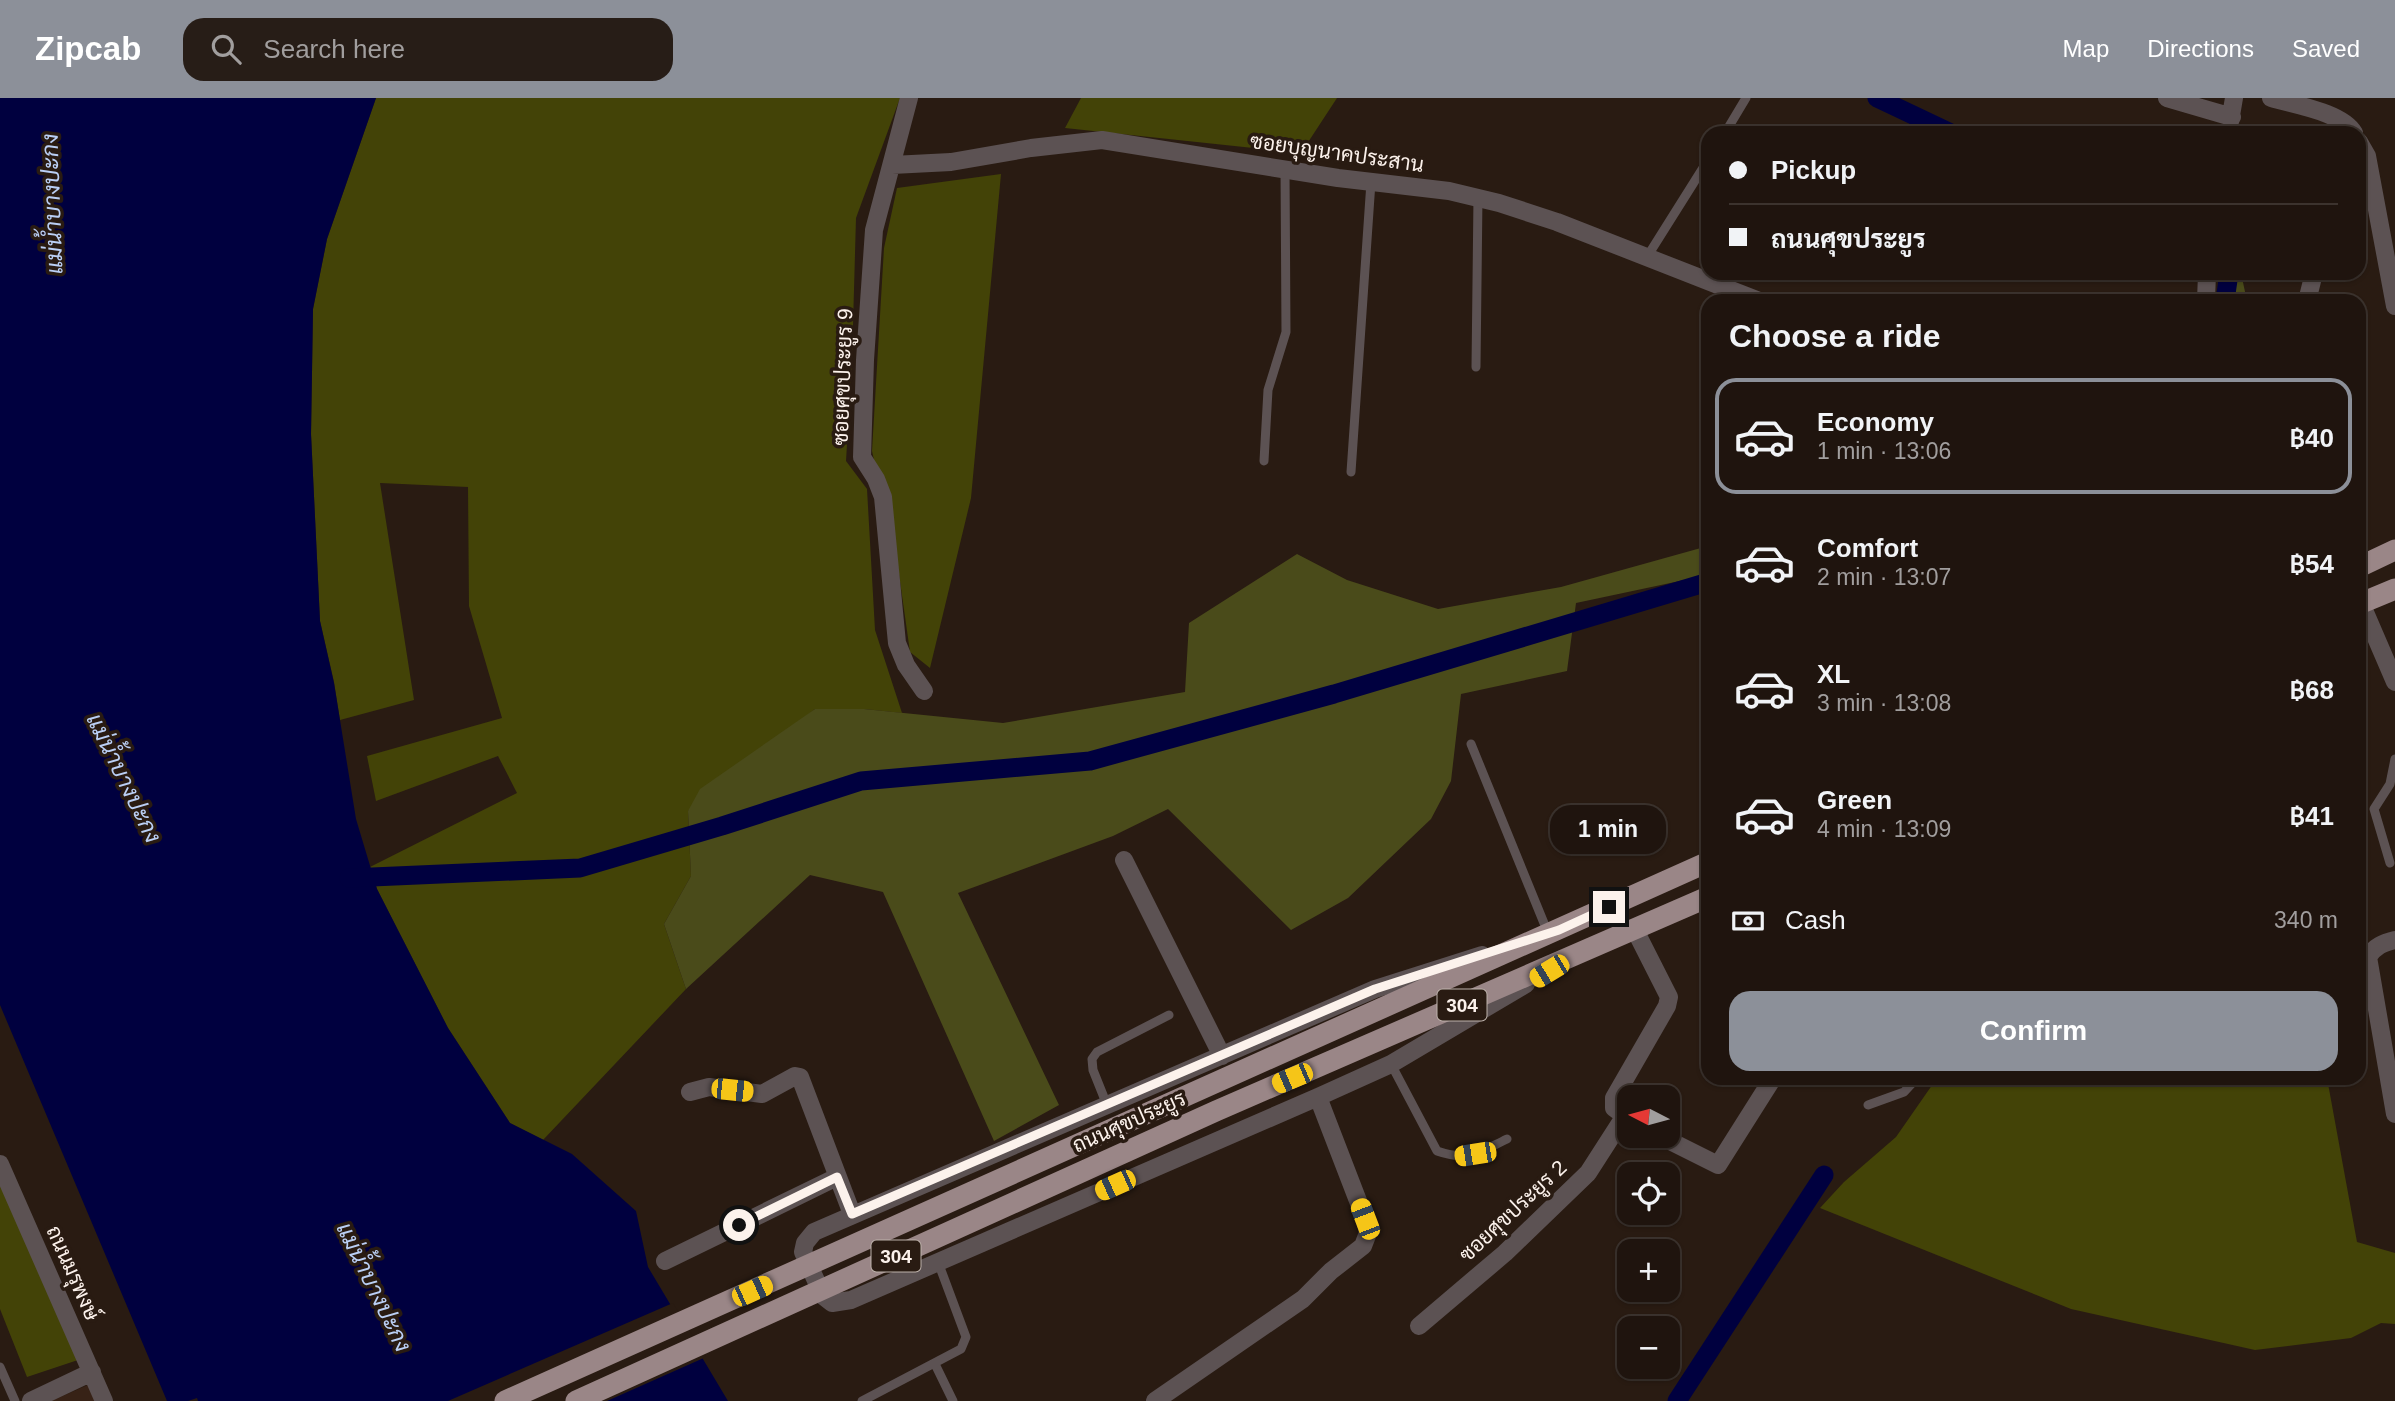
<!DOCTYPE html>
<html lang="en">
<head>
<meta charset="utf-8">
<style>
  :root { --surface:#1f140e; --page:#271d17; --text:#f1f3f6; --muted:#a19e9e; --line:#3c332e; --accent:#8c9099 }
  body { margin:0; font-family:Helvetica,Sarabun,sans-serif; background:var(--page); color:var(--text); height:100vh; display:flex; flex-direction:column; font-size:26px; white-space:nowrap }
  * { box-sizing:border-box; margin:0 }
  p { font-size:23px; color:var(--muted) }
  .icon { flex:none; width:38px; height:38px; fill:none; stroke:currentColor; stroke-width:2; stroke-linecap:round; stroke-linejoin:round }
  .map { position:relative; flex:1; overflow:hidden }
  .panel { position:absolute; left:1701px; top:196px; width:665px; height:791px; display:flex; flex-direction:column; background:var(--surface); border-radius:21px; box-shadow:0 2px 5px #0004,0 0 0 2px var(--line) }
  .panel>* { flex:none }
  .banner { position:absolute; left:1701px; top:28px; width:665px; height:154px; border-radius:21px; box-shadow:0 2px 5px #0004,0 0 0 2px var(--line); display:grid; align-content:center; height:154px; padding:0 28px; background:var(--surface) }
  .needle { width:46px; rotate:276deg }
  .tools { position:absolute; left:1617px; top:987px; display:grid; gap:14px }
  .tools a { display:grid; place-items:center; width:63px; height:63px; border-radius:14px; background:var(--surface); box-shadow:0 2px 5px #0004,0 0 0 2px var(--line); font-size:35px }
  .end { position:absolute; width:32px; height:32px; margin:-16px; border:9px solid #fcf2ec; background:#111; box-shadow:0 0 0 4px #111 }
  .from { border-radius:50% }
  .bubble { position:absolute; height:49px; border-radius:21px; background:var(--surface); box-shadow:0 2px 5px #0004,0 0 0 2px var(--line); font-size:23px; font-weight:600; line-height:49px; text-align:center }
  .car { position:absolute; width:21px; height:42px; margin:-21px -10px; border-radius:9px; box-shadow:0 0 5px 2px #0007; background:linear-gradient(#f5c518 24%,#345 0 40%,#f5c518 0 76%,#345 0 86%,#f5c518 0) }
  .banner b { display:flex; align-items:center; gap:24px; height:66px; font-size:26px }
  .banner b+b { border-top:2px solid var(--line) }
  .banner i { width:18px; height:18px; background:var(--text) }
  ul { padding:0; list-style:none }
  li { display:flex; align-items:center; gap:21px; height:116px; margin:0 14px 10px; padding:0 14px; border:4px solid transparent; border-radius:21px }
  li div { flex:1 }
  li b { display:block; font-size:26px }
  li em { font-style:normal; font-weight:600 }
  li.current { border-color:var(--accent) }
  li>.icon { width:63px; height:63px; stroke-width:1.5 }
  h2 { padding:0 28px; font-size:32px; line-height:84px }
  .pay { display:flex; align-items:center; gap:18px; height:77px; padding:0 28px; font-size:26px }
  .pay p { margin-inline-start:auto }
  .action { display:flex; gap:14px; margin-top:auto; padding:14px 28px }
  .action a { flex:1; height:80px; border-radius:21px; background:var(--accent); color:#fff; font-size:28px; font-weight:600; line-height:80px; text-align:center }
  header { display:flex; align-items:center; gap:42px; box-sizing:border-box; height:98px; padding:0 35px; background:var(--accent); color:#fff }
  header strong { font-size:33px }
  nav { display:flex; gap:38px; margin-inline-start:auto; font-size:24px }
  .search { width:490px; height:63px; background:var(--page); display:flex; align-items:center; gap:18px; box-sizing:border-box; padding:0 24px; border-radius:21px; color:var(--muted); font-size:26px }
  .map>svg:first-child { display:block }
  .built { fill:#372216 }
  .green { fill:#434307 }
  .forest { fill:#4a4b1a }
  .water { fill:#00003f }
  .pier { fill:#291b12 }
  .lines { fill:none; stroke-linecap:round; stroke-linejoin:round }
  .canal { stroke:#00003f; stroke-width:19 }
  .service { stroke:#5c5253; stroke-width:9 }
  .minor { stroke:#5c5253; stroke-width:18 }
  .primary { stroke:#9a8687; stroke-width:21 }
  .route { stroke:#fcf2ec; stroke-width:9 }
  .labels { text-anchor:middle; stroke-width:7; stroke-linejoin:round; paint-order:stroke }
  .shield { fill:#291b12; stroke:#bdb2ab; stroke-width:2 }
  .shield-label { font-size:19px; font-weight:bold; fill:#fcf2ec }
  .street-label { font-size:21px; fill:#fcf2ec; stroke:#291b12 }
  .water-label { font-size:23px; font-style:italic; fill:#bacff5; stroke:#291b12 }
</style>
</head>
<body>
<header>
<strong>Zipcab</strong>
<div class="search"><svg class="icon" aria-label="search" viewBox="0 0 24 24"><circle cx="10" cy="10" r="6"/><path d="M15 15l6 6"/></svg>Search here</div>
<nav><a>Map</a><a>Directions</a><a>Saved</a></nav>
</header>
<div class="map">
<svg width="2395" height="1303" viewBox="0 0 2395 1303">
  <rect width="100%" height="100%" fill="#291b12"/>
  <path class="built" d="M 88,1287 L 95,1303 L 51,1303 Z"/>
  <path class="green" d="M 376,0 L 900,0 L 856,120 L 852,263 L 846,363 L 867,391 L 875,532 L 902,615 L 864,611 L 815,611 L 688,713 L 691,778 L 664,826 L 686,891 L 543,1042 L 510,1025 L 448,930 L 377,791 L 370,769 L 517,695 L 498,658 L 376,703 L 367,658 L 502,620 L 469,508 L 468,389 L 380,385 L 414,602 L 340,622 L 334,584 L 320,523 L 311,336 L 313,211 L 327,141 Z
    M 1081,0 L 1337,0 L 1301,55 L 1065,30 Z
    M 1001,76 L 971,400 L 930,570 L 910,554 L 898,469 L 872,353 L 884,150 L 897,90 Z
    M 1937,980 L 2327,980 L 2357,1144 L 2395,1155 L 2395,1226 L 2381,1225 L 2351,1240 L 2255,1252 L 2071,1211 L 1820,1110 L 1844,1084 L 1896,1039 Z
    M 0,1082 L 78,1262 L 27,1279 L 0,1211 Z"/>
  <path class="forest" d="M 2227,175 L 2241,175 L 2247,203 L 2220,203 Z
    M 1708,448 L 1708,477 L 1576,505 L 1567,573 L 1461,596 L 1451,683 L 1431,721 L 1348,800 L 1291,832 L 1168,711 L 1113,738 L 958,795 L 1059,1007 L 994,1043 L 883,794 L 810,777 L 686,891 L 664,826 L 691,778 L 688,713 L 700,691 L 815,611 L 864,611 L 1003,625 L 1185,594 L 1189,525 L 1297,456 L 1347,482 L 1438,511 L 1561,489 Z"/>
  <path class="water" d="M 0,0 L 376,0 L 327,141 L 313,211 L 311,336 L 320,523 L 334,585 L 356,721 L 377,791 L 448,930 L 510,1025 L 572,1056 L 636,1113 L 648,1169 L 728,1303 L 198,1303 L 197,1300 L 188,1303 L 167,1303 L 0,907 Z"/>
  <path class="pier" d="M 673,1205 L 706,1259 L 607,1303 L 448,1303 Z"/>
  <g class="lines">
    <path class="canal" d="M 1877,0 L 1951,35
      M 2225,203 L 2229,175
      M 349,780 L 580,770 L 722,728 L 861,683 L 1090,663 L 1334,596 L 1708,484
      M 1677,1303 L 1824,1077"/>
    <path class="service" d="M 1725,35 L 1746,0
      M 1647,159 L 1708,62
      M 1476,269 L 1478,99
      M 1264,363 L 1268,292 L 1286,234 L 1285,71
      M 1351,374 L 1371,84
      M 1471,646 L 1548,835
      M 2390,765 L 2374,711 L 2390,686 L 2395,661
      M 1391,966 L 1437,1053 C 1469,1064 1478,1055 1507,1041
      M 1107,1007 L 1093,972 L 1092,961 L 1097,954 L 1169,917
      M 1868,1007 L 1904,994 L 1917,980
      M 935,1266 L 953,1303
      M 0,1269 L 15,1303
      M 862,1303 L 961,1251 L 966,1239 L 938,1164"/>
    <path class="minor" d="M 909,0 L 874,132 L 865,262 L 862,359 L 876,381 L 883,399 L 897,545 L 906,567 L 924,593
      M 2167,0 L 2232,19
      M 2271,0 C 2294,7 2342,14 2354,35
      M 2228,35 L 2234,0
      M 2359,44 L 2367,58 L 2395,208
      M 892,67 L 951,64 L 1031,50 L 1102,42 L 1338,80 L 1449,93 L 1499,105 L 1557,124 L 1759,203
      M 2206,203 L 2207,175
      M 2307,203 L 2314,175
      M 2361,505 L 2395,584
      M 1124,762 L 1222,958
      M 2395,842 C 2383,845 2375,848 2368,859 L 2395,1016
      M 1482,857 L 1375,891 L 814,1134 L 805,1145 L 803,1154 L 823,1198 L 832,1205 L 851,1202 L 1318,999 L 1391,966 L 1526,886
      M 690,994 L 709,989 L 762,996 L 795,978 L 800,979 L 852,1116
      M 1629,1021 L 1614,1010 L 1614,1000 L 1667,908 L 1669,899 L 1634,830
      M 1660,1038 L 1718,1067 L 1773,980
      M 0,1066 L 104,1303
      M 665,1163 L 837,1079
      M 1419,1228 L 1505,1155 L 1588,1075 L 1624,1019
      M 31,1303 L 92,1274
      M 1155,1303 L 1303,1201 L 1331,1173 L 1363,1148 L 1368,1135 L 1365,1121 L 1318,999"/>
    <path class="primary" d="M 2359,469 L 2395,452
      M 2359,506 L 2395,491
      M 505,1303 L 1708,764
      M 576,1303 L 1216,1013 L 1708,799"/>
  </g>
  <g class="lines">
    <path class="route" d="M 739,1127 L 837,1079 L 852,1116 L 1375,891 L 1559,832 L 1609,809"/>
  </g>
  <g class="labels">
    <g class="shield">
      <rect x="1437.5" y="891.5" width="49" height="31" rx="5"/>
      <rect x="871.5" y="1142.5" width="49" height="31" rx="5"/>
    </g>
    <g class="shield-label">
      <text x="1462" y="914">304</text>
      <text x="896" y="1165">304</text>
    </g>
    <g class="street-label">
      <text transform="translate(1337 55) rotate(8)" y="7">ซอยบุญนาคประสาน</text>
      <text transform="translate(843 279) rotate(-88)" y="7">ซอยศุขประยูร 9</text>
      <text transform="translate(1129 1024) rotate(-24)" y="7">ถนนศุขประยูร</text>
      <text transform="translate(1513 1113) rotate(-43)" y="7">ซอยศุขประยูร 2</text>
      <text transform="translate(73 1175) rotate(66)" y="7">ถนนมรุพงษ์</text>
    </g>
    <g class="water-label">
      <text transform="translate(52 106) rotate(-92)" y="8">แม่น้ำบางปะกง</text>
      <text transform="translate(124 680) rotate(64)" y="8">แม่น้ำบางปะกง</text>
      <text transform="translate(374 1189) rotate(64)" y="8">แม่น้ำบางปะกง</text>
    </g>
  </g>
</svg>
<div class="tools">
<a><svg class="needle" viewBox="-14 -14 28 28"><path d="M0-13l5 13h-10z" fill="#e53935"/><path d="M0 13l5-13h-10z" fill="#a19e9e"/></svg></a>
<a><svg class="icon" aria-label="locate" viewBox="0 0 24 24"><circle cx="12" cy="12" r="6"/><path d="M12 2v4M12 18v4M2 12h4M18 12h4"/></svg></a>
<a>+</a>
<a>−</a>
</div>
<i class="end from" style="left:739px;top:1127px"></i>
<i class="end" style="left:1609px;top:809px"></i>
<div class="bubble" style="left:1550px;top:707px;width:116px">1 min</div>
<i class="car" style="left:1549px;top:873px;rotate:239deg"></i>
<i class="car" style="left:1292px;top:980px;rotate:247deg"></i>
<i class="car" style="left:732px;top:992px;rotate:96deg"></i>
<i class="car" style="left:1475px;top:1056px;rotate:261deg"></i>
<i class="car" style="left:1115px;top:1087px;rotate:246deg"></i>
<i class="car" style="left:1365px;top:1121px;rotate:339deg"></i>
<i class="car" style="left:752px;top:1193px;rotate:66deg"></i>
<div class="banner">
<b><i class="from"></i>Pickup</b>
<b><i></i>ถนนศุขประยูร</b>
</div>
<section class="panel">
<h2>Choose a ride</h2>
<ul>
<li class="current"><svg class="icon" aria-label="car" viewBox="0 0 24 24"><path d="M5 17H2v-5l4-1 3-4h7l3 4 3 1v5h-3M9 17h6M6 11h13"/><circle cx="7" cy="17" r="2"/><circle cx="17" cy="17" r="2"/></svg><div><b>Economy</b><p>1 min · 13:06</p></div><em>฿40</em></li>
<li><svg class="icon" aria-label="car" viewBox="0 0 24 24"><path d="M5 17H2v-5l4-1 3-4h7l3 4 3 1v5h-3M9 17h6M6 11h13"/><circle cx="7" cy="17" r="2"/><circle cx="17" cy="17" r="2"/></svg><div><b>Comfort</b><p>2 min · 13:07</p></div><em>฿54</em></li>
<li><svg class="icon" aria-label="car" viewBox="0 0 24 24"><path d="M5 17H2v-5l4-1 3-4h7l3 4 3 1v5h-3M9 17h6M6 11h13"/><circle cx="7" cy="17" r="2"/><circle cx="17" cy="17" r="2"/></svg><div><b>XL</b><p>3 min · 13:08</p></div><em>฿68</em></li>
<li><svg class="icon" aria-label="car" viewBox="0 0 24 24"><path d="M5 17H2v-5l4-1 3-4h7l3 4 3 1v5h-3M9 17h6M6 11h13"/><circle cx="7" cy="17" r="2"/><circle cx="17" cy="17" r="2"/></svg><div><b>Green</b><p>4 min · 13:09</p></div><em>฿41</em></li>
</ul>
<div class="pay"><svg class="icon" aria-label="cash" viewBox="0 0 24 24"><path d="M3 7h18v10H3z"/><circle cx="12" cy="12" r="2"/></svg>Cash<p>340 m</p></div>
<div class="action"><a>Confirm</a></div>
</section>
</div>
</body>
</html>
